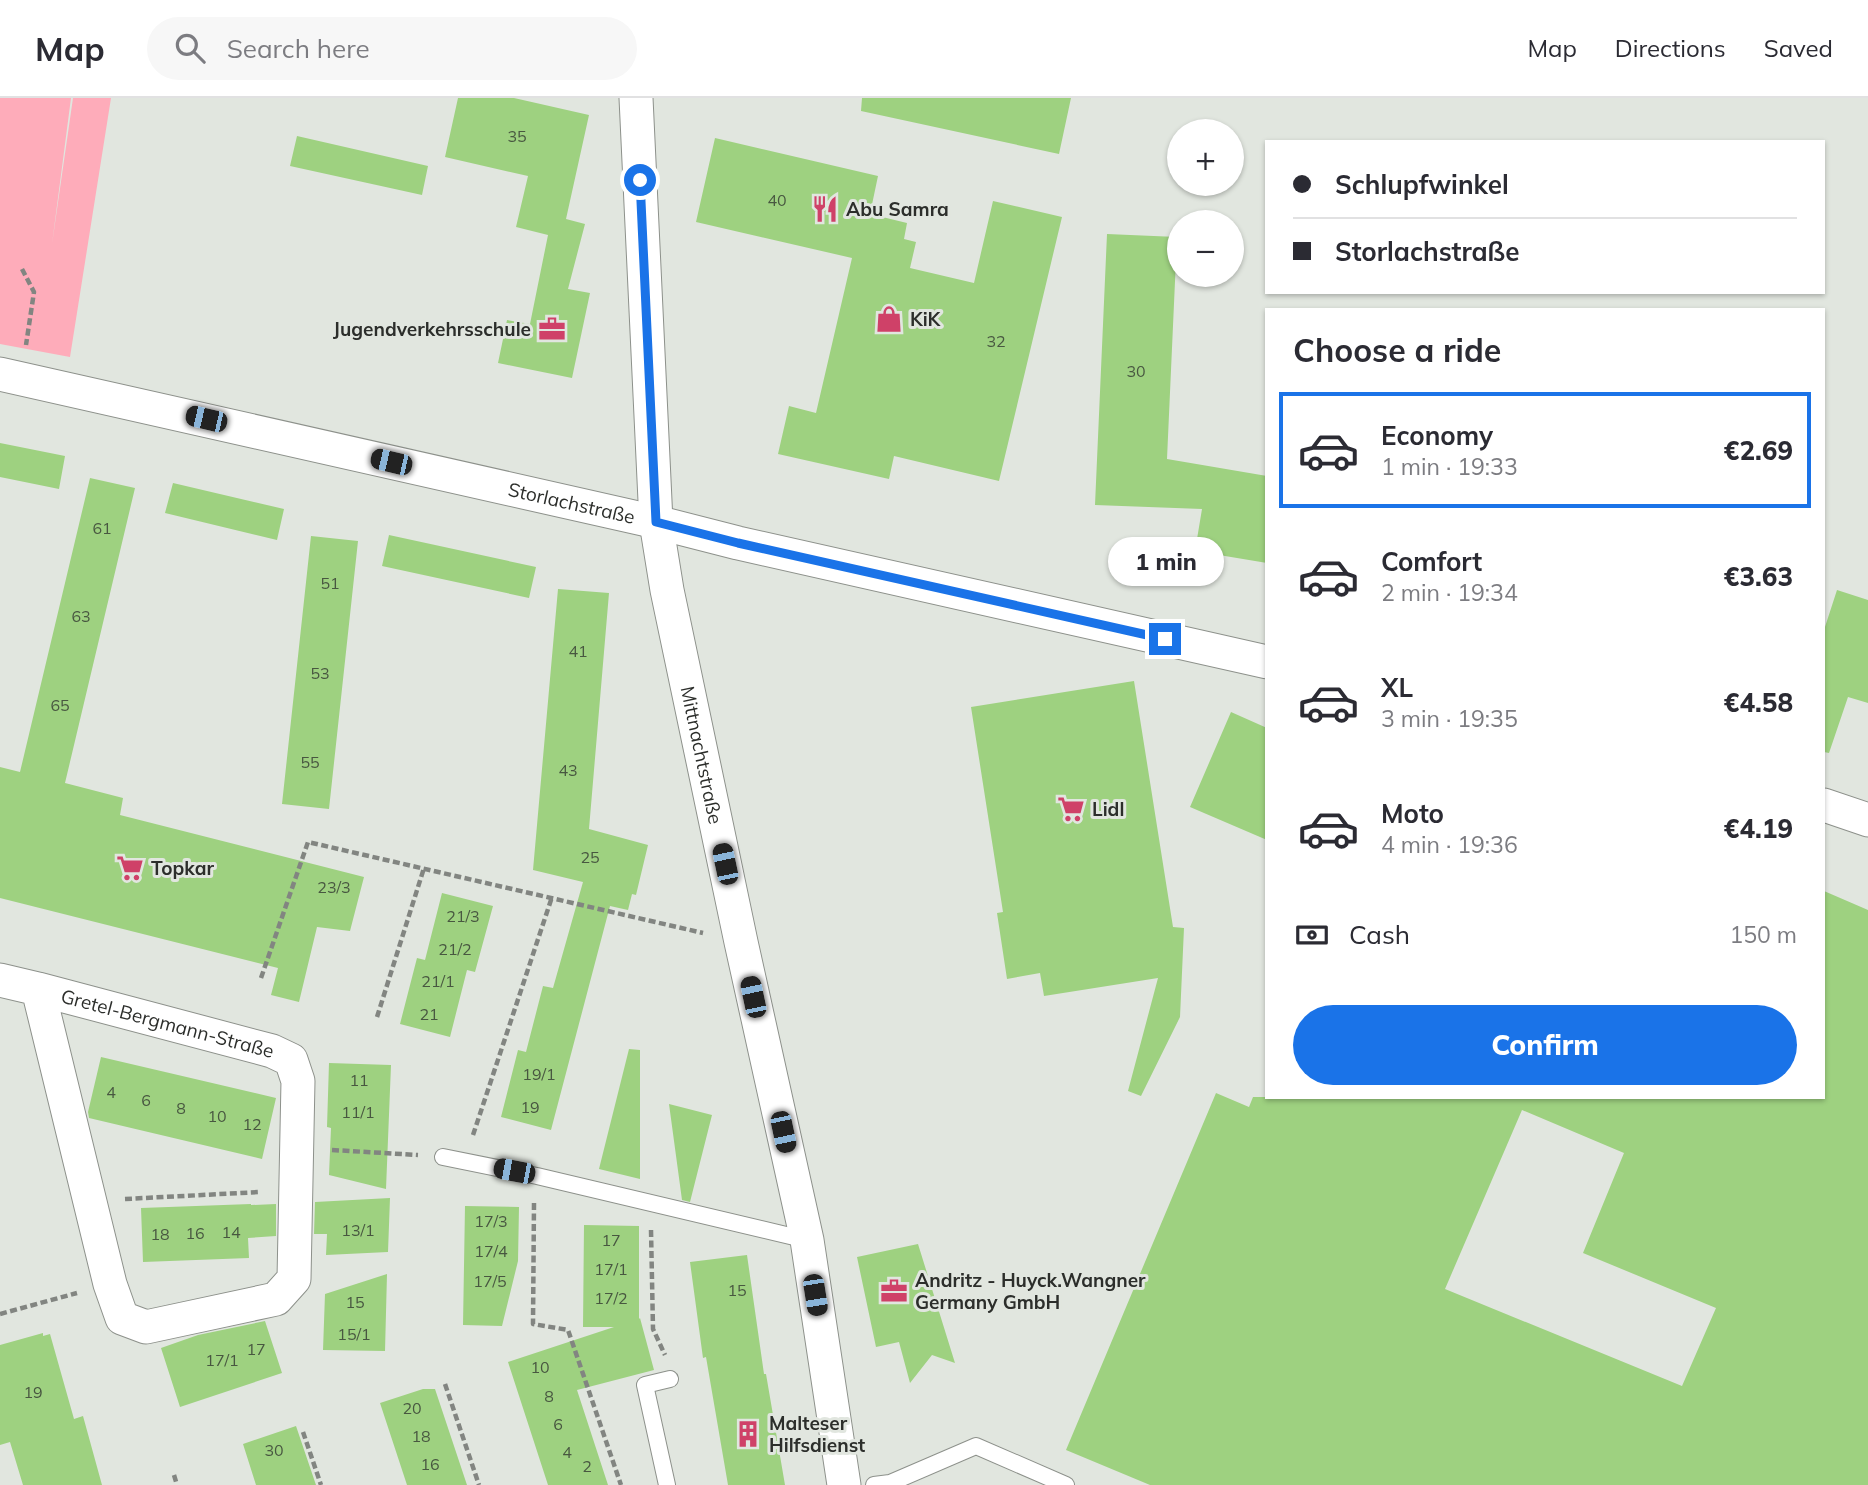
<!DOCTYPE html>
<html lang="en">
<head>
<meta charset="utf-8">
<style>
  :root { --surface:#fff; --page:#f7f7f7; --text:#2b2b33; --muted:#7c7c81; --line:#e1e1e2; --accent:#1a73e8 }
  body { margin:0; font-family:Mulish,sans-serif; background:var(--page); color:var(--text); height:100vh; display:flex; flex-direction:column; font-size:26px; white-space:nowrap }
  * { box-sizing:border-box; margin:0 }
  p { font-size:23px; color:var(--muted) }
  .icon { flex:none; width:38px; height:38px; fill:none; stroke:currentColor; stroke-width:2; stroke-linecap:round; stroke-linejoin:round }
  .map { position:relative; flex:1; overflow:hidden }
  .drawer { position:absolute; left:1265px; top:210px; width:560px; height:791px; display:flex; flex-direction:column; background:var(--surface); border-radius:0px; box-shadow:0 2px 5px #0004 }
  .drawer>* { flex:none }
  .top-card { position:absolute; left:1265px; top:42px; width:560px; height:154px; border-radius:0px; box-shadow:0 2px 5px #0004; display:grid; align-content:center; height:154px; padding:0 28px; background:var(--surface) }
  .buttons { position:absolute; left:1167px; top:21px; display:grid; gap:14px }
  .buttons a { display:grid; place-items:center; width:77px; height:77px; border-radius:50%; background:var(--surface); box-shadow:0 2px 5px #0004; font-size:35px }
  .end { position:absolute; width:32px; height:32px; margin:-16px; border:9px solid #1a73e8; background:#fff; box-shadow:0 0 0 4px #fff }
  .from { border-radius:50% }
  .bubble { position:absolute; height:49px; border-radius:24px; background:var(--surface); box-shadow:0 2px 5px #0004; font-size:23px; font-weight:800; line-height:49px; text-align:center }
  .car { position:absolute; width:21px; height:42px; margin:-21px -10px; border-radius:9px; box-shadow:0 0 5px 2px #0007; background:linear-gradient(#222 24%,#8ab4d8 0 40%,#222 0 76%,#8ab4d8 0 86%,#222 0) }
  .top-card b { display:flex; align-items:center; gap:24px; height:66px; font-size:26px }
  .top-card b+b { border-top:2px solid var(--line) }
  .top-card i { width:18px; height:18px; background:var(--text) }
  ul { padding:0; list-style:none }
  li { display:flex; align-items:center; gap:21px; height:116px; margin:0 14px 10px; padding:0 14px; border:4px solid transparent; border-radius:0px }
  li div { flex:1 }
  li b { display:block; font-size:26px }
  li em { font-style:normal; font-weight:800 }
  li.selected { border-color:var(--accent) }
  li>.icon { width:63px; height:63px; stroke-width:1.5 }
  h2 { padding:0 28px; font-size:32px; line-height:84px }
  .pay { display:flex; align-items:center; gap:18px; height:77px; padding:0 28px; font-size:26px }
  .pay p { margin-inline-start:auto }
  .action { display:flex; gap:14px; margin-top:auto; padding:14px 28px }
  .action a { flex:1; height:80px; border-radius:42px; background:var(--accent); color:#fff; font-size:28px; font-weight:800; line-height:80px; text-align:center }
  header { display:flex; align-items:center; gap:42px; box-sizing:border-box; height:98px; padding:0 35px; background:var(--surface); border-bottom:2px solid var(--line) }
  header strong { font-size:33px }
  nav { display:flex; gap:38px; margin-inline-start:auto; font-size:24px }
  .search { width:490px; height:63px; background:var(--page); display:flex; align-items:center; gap:18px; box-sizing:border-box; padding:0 24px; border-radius:38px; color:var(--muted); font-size:26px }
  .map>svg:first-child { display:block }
  .green { fill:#feacba }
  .building { fill:#9ed180; fill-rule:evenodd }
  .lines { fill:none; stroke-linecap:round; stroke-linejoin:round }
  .lane-casing { stroke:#8d918b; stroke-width:18 }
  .street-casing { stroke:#8d918b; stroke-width:35 }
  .path { stroke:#828581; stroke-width:4.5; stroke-dasharray:7 3.5; stroke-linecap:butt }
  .lane { stroke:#fff; stroke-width:16 }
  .street { stroke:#fff; stroke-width:33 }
  .route { stroke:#1a73e8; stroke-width:9 }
  .labels { text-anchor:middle; stroke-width:6; stroke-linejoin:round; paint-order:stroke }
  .number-label { font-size:16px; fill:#485740 }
  .poi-label { font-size:19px; font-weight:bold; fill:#2c2e2b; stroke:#e1e6df; text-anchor:start }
  .street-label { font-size:19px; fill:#2c2e2b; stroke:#e1e6df }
</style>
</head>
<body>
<header>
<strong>Map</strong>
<div class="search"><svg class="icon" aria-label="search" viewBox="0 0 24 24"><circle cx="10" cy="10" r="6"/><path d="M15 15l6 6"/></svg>Search here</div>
<nav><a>Map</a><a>Directions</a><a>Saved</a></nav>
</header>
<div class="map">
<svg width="1868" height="1387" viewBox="0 0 1868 1387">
  <rect width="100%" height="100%" fill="#e1e6df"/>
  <path class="green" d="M 0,0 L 71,0 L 52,146 L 73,0 L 111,0 L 70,259 L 0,246 Z"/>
  <path class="building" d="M 458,0 L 514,0 L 589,17 L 566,121 L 585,126 L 568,191 L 590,195 L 572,280 L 498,265 L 507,222 L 530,226 L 548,137 L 516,129 L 528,78 L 445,59 Z
    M 862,0 L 1071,0 L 1059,56 L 861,13 Z
    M 297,38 L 428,68 L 422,97 L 290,68 Z
    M 715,40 L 878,78 L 870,116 L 907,125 L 904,141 L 916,144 L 910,170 L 974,185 L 993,103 L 1062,119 L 999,383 L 894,358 L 889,381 L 778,356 L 789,308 L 816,315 L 852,160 L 696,124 Z
    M 1107,136 L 1177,139 L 1167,361 L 1267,378 L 1267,465 L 1195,453 L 1202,411 L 1095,407 Z
    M 0,345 L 65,358 L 59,391 L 0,379 Z
    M 90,380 L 135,390 L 65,685 L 123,700 L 120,717 L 364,779 L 350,833 L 317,829 L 299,904 L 271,897 L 278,870 L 0,800 L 0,669 L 20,674 Z
    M 173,385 L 284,411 L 277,442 L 165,415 Z
    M 389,437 L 536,469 L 529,500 L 382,468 Z
    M 311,438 L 358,443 L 329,711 L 282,706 Z
    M 558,491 L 609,495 L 589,731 L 648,747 L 636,797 L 632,796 L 628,812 L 610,808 L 551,1032 L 501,1019 L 518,952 L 526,954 L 543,888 L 553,890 L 583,784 L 533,772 Z
    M 1837,492 L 1868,502 L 1868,605 L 1848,599 L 1829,655 L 1824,654 L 1824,532 Z
    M 1134,583 L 1173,829 L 1184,830 L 1180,919 L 1141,998 L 1128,993 L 1158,880 L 1044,898 L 1040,875 L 1007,881 L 997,815 L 1003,814 L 971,609 Z
    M 1231,614 L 1267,630 L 1267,742 L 1190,709 Z
    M 1824,793 L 1868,812 L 1868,1387 L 1150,1387 L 1066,1352 L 1216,995 L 1249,1009 L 1253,999 L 1824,999 ZM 1522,1012 L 1624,1055 L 1583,1155 L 1716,1210 L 1682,1288 L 1445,1191 Z
    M 442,795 L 493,808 L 475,874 L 467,872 L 450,939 L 400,926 L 417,860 L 425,862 Z
    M 629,951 L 640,952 L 640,1081 L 599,1071 Z
    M 101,959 L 276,1000 L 262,1061 L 89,1020 L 88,1014 Z
    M 329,965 L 391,967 L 386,1091 L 329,1077 L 331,1030 L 327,1029 Z
    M 669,1006 L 712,1017 L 690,1104 L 682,1102 Z
    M 390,1100 L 388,1154 L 326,1157 L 327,1136 L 314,1136 L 315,1104 Z
    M 251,1106 L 251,1107 L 276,1106 L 276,1138 L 248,1140 L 249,1160 L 143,1164 L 141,1110 Z
    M 465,1108 L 519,1109 L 518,1163 L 502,1228 L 463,1227 Z
    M 584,1127 L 639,1128 L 639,1221 L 640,1220 L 654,1272 L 577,1292 L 608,1387 L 548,1387 L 508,1264 L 614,1229 L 583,1229 Z
    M 918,1146 L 955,1265 L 932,1257 L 910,1285 L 899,1244 L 876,1249 L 857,1159 Z
    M 747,1157 L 764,1276 L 766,1276 L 785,1387 L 728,1387 L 706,1259 L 703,1260 L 690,1164 Z
    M 387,1176 L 385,1253 L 323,1252 L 325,1196 Z
    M 265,1223 L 282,1275 L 180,1309 L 161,1250 L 198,1237 Z
    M 43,1235 L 43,1238 L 50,1236 L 74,1321 L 83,1318 L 102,1387 L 23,1387 L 10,1344 L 0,1347 L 0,1247 Z
    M 423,1291 L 435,1291 L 467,1387 L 407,1387 L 380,1305 Z
    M 296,1328 L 316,1387 L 256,1387 L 243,1346 Z"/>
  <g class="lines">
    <defs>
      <path id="lane" d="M 443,1059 L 537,1078 L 807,1142
        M 667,1387 L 645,1287 L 670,1281
        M 874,1387 L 890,1385 L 976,1348 L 1066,1387"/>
      <g id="street">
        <path id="s1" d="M 636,0 L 656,424 L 667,492 L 741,844 L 807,1142 L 844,1387"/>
        <path id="s2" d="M 0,276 L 656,424 L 738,445 L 1267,564"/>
        <path d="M 1824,707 L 1868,722"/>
        <path id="s3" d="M 0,882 L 38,891 L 272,953 L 291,962 L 298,983 L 294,1181 L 276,1201 L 146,1229 L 122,1220 L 110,1186 L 38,891"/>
      </g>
    </defs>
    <use href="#lane" class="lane-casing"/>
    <use href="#street" class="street-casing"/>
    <path class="path" d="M 22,171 L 34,194 L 26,247
      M 261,880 L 308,744 L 703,835
      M 377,919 L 424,770
      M 473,1037 L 552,799
      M 332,1052 L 418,1057
      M 125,1101 L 260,1094
      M 534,1105 L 533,1226 L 568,1232 L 621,1387
      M 651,1132 L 653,1231 L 665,1257
      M 0,1216 L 77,1195
      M 445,1286 L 479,1387
      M 303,1334 L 321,1387
      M 174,1377 L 177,1387"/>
    <use href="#lane" class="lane"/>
    <use href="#street" class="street"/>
  </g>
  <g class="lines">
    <path class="route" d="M 640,82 L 656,424 L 738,445 L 1165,541"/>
  </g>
  <defs>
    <symbol id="restaurant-bare" viewBox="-9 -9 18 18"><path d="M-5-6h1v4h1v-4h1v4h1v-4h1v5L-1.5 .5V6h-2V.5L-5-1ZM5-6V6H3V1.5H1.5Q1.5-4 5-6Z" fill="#cf4168" stroke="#e1e6df" stroke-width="2.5" paint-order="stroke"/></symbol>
    <symbol id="shop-bare" viewBox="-9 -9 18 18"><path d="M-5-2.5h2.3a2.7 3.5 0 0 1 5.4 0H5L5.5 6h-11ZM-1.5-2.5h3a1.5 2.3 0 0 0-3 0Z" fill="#cf4168" stroke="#e1e6df" stroke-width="2.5" paint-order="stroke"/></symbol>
    <symbol id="office-bare" viewBox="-9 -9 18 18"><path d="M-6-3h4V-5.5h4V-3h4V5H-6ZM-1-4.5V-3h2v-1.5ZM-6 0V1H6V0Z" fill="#cf4168" stroke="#e1e6df" stroke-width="2.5" paint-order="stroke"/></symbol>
    <symbol id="supermarket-bare" viewBox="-9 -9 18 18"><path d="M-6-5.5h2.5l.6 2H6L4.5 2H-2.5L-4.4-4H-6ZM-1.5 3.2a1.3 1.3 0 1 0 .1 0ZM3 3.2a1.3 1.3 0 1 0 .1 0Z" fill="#cf4168" stroke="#e1e6df" stroke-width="2.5" paint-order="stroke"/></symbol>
    <symbol id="building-bare" viewBox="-9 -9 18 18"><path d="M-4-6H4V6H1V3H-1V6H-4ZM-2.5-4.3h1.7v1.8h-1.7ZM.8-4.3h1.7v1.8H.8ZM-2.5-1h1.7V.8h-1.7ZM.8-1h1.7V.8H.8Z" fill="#cf4168" stroke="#e1e6df" stroke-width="2.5" paint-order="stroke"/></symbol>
  </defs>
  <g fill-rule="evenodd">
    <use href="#restaurant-bare" x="806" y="92" width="38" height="38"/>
    <use href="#shop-bare" x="870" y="202" width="38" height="38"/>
    <use href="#office-bare" x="533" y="212" width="38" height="38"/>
    <use href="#supermarket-bare" x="1052" y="692" width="38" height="38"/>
    <use href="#supermarket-bare" x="111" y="751" width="38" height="38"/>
    <use href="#office-bare" x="875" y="1174" width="38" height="38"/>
    <use href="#building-bare" x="729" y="1317" width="38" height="38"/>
  </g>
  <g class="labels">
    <g class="number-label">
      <text x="517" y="44">35</text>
      <text x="777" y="108">40</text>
      <text x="996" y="249">32</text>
      <text x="1136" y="279">30</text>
      <text x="102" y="436">61</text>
      <text x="330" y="491">51</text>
      <text x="81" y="524">63</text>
      <text x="578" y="559">41</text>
      <text x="320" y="581">53</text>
      <text x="60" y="613">65</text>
      <text x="310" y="670">55</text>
      <text x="568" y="678">43</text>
      <text x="590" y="765">25</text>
      <text x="334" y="795">23/3</text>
      <text x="463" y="824">21/3</text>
      <text x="455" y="857">21/2</text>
      <text x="438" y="889">21/1</text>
      <text x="429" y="922">21</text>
      <text x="539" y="982">19/1</text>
      <text x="359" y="988">11</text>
      <text x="111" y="1000">4</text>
      <text x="146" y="1008">6</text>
      <text x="530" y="1015">19</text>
      <text x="181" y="1016">8</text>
      <text x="358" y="1020">11/1</text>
      <text x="217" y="1024">10</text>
      <text x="252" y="1032">12</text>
      <text x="491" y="1129">17/3</text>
      <text x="358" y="1138">13/1</text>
      <text x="231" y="1140">14</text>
      <text x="195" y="1141">16</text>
      <text x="160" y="1142">18</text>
      <text x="611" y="1148">17</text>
      <text x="491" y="1159">17/4</text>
      <text x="611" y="1177">17/1</text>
      <text x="490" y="1189">17/5</text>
      <text x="737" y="1198">15</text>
      <text x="611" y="1206">17/2</text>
      <text x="355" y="1210">15</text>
      <text x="354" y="1242">15/1</text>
      <text x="256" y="1257">17</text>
      <text x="222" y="1268">17/1</text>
      <text x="540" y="1275">10</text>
      <text x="33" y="1300">19</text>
      <text x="549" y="1304">8</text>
      <text x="412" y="1316">20</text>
      <text x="558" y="1332">6</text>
      <text x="421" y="1344">18</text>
      <text x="274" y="1358">30</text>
      <text x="567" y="1360">4</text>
      <text x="430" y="1372">16</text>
      <text x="587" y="1374">2</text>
    </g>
    <g class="poi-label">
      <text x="846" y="118">Abu Samra</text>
      <text x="910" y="228">KiK</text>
      <text x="531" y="238" text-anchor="end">Jugendverkehrsschule</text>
      <text x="1092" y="718">Lidl</text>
      <text x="151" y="777">Topkar</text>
      <text x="915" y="1189">Andritz - Huyck.Wangner<tspan x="915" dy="22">Germany GmbH</tspan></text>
      <text x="769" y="1332">Malteser<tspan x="769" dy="22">Hilfsdienst</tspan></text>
    </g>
    <g class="street-label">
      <text dy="7" stroke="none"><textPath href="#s2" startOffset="586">Storlachstraße</textPath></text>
      <text dy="7" stroke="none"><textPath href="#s1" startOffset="662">Mittnachtstraße</textPath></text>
      <text dy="7" stroke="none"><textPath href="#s3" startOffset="173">Gretel-Bergmann-Straße</textPath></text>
    </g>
  </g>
</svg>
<div class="buttons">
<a>+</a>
<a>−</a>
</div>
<i class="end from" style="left:640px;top:82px"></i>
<i class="end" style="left:1165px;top:541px"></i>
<div class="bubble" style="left:1108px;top:439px;width:116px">1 min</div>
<i class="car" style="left:206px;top:321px;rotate:283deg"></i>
<i class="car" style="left:391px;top:364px;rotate:283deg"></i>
<i class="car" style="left:725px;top:766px;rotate:348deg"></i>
<i class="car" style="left:753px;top:899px;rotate:348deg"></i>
<i class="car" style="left:783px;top:1034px;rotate:168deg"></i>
<i class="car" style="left:514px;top:1073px;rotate:281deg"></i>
<i class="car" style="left:815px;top:1197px;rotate:171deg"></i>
<div class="top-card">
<b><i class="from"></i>Schlupfwinkel</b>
<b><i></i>Storlachstraße</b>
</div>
<section class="drawer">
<h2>Choose a ride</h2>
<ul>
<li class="selected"><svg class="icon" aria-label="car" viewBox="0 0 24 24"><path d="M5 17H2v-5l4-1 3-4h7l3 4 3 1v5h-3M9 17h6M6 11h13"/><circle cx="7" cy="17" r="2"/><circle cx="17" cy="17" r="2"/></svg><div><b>Economy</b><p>1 min · 19:33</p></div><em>€2.69</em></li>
<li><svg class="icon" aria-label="car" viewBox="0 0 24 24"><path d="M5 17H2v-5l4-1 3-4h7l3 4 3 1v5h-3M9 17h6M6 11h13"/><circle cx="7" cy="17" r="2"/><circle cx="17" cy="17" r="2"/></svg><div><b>Comfort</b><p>2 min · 19:34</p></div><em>€3.63</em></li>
<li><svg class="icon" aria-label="car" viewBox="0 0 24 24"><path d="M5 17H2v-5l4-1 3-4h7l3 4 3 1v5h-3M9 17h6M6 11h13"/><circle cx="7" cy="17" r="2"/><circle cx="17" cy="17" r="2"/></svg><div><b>XL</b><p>3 min · 19:35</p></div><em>€4.58</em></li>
<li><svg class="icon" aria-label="car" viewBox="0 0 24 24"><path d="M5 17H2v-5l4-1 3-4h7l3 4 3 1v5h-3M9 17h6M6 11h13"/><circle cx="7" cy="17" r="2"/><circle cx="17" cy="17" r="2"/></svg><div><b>Moto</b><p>4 min · 19:36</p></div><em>€4.19</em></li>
</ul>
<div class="pay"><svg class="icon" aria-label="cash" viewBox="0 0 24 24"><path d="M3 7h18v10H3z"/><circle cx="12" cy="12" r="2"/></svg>Cash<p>150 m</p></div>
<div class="action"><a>Confirm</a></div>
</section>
</div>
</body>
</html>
